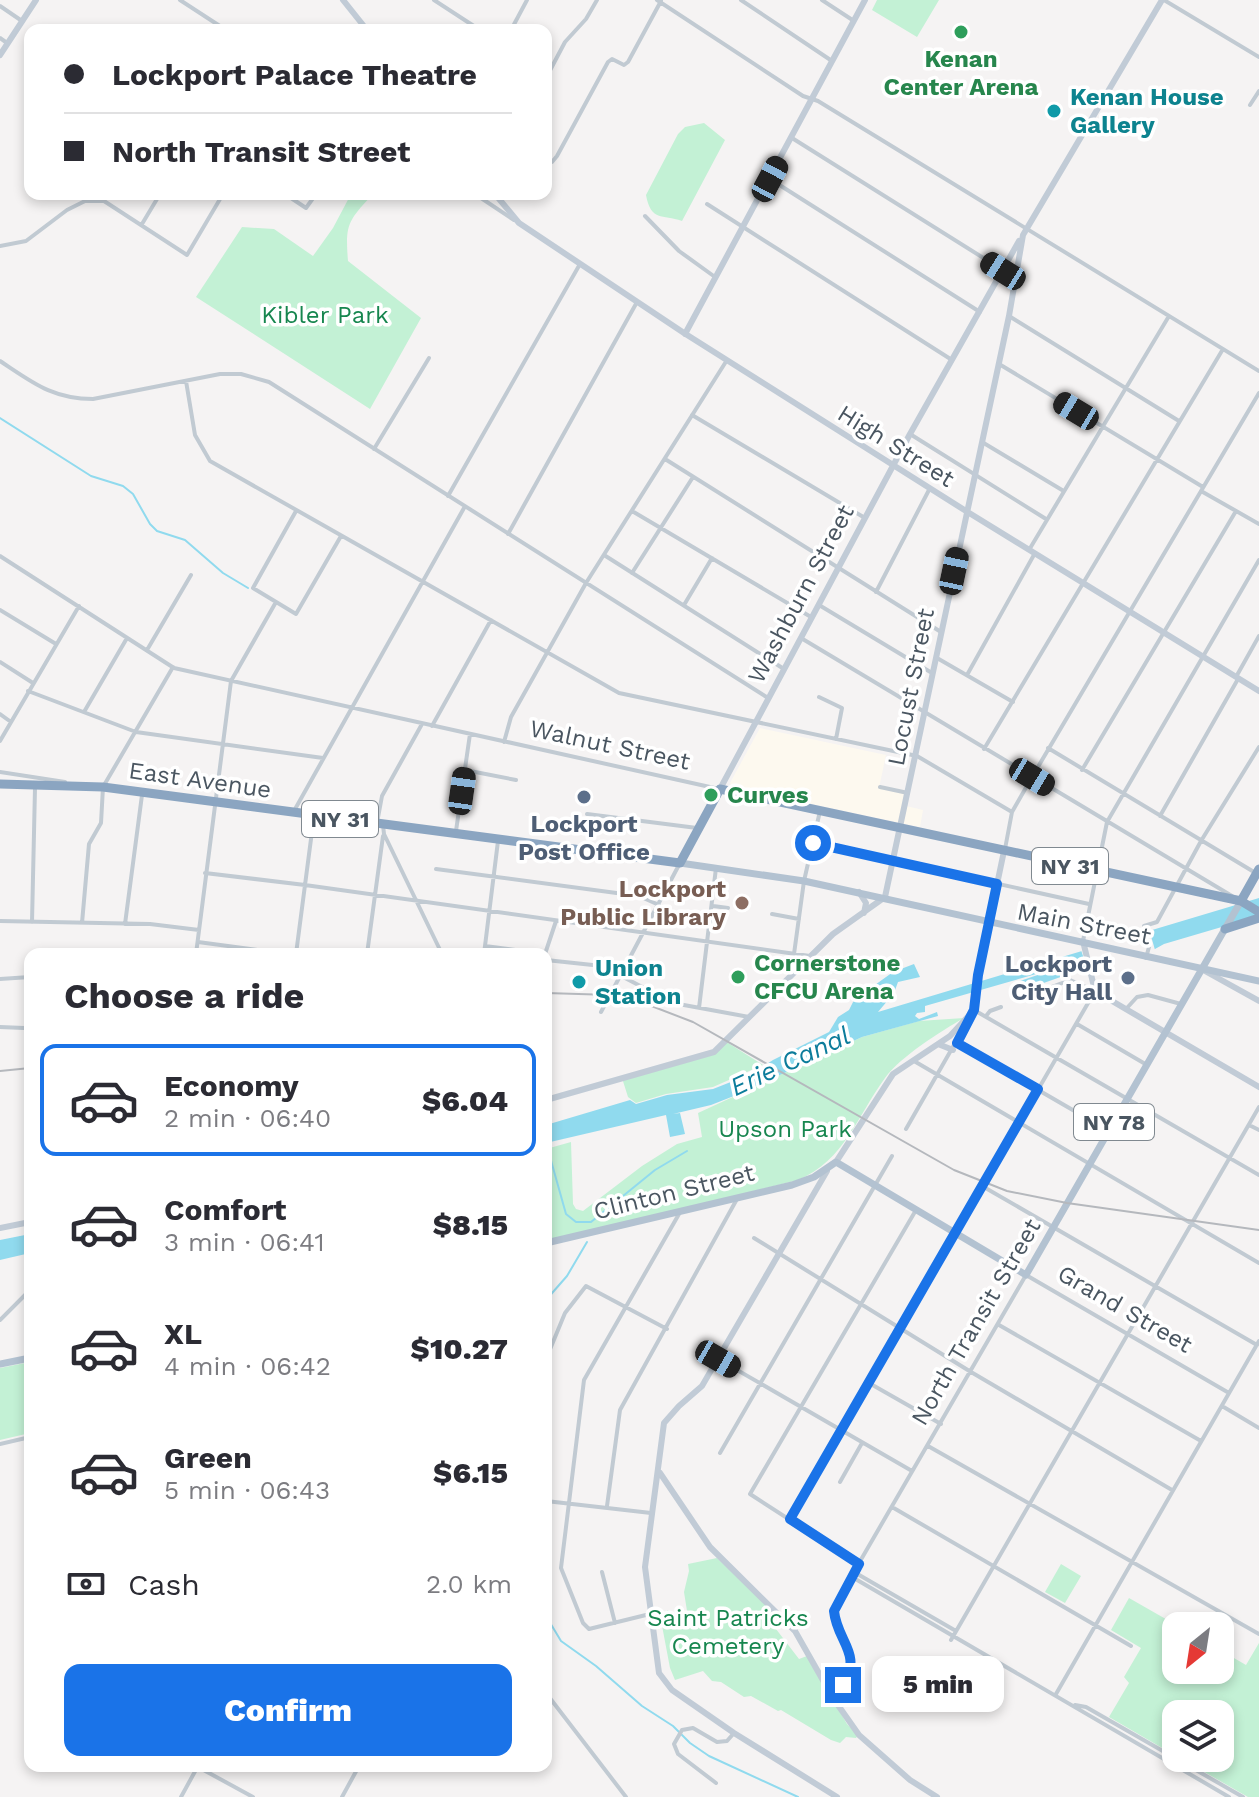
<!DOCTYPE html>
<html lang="en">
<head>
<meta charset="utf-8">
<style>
  :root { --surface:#fff; --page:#f7f7f7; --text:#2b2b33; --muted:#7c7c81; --line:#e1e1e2; --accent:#1a73e8 }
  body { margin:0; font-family:"Work Sans",sans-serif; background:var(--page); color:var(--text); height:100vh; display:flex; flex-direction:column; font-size:30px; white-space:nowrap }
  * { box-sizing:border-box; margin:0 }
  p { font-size:26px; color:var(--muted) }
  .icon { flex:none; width:44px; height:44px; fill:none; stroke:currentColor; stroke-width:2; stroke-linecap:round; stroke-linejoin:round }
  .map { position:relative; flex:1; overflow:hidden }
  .sheet { position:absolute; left:24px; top:948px; width:528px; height:824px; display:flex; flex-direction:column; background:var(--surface); border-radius:16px; box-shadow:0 4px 12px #0003 }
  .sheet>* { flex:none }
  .banner { position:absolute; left:24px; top:24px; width:528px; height:176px; border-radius:16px; box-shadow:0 4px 12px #0003; display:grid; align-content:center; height:176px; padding:0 40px; background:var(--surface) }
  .needle { width:52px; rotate:210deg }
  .buttons { position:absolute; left:1162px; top:1612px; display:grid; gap:16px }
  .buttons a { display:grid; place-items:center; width:72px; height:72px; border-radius:16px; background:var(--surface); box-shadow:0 4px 12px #0003; font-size:40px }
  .end { position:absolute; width:36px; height:36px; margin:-18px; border:10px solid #1a73e8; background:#fff; box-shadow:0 0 0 4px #fff }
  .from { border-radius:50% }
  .bubble { position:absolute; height:56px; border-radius:16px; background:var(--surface); box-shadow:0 4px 12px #0003; font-size:26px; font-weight:800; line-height:56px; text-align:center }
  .car { position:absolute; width:24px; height:48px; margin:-24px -12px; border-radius:10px; box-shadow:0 0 6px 2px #0007; background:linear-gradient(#222 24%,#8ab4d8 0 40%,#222 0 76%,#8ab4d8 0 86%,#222 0) }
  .banner b { display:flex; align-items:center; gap:28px; height:76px; font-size:30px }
  .banner b+b { border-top:2px solid var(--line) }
  .banner i { width:20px; height:20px; background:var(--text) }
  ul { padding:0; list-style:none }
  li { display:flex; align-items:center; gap:24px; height:112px; margin:0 16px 12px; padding:0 24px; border:4px solid transparent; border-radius:16px }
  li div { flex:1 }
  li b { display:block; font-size:30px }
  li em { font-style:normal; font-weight:800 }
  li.selected { border-color:var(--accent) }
  li>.icon { width:72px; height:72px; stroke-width:1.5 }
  h2 { padding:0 40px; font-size:36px; line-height:96px }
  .pay { display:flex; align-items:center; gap:20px; height:88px; padding:0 40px; font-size:30px }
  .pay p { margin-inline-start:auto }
  .button { display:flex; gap:16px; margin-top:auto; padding:16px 40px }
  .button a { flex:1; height:92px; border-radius:16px; background:var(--accent); color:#fff; font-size:32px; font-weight:800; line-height:92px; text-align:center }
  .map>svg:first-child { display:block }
  .commercial { fill:#fdf9ef }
  .green { fill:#c3f1d5 }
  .water { fill:#90daee }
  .pier { fill:#f5f3f3 }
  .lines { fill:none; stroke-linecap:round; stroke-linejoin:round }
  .stream { stroke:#90daee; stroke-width:2 }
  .street { stroke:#c1cad2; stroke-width:4 }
  .secondary { stroke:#c1cbd6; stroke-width:6 }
  .primary { stroke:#b3c2d1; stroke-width:7 }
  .highway { stroke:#8ba5c1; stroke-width:9 }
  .rail { stroke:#b5b8bd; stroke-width:2 }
  .route { stroke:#1a73e8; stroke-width:10 }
  .leisure-dot { fill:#2e9e5b; stroke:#fff; stroke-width:3 }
  .culture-dot { fill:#0f9aa8; stroke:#fff; stroke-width:3 }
  .service-dot { fill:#5c6f8a; stroke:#fff; stroke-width:3 }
  .education-dot { fill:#8d6e63; stroke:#fff; stroke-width:3 }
  .labels { text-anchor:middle; stroke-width:7; stroke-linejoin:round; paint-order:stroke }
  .shield { fill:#fff; stroke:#808990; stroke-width:2 }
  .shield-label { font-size:22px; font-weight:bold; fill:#4a5661 }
  .leisure-label { font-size:24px; font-weight:bold; fill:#27864d; stroke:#fff; text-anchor:start }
  .culture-label { font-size:24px; font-weight:bold; fill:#0d838f; stroke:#fff; text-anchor:start }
  .park-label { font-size:24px; fill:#17864f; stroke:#fff }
  .street-label { font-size:24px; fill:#4a5661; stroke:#fff }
  .service-label { font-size:24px; font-weight:bold; fill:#4e5e75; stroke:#fff }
  .education-label { font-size:24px; font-weight:bold; fill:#785e54; stroke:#fff; text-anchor:end }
  .water-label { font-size:26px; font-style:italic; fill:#0c7c9b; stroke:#fff }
</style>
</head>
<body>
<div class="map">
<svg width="1259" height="1797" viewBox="0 0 1259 1797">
  <rect width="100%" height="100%" fill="#f5f3f3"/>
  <path class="commercial" d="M 760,728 L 886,755 L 879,788 L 904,794 L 902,805 L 923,810 L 920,827 L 732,787 L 730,783 Z"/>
  <path class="green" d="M 877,0 L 939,0 L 917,37 L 872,10 Z
    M 704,123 L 725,140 L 682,221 C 662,214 651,222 646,195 L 678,134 L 685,127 Z
    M 351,194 L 373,194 C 348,221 345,224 348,261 L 421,318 L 370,409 L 196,297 L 242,227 L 274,229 L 313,256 L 333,228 Z
    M 964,1018 C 941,1031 900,1057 885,1078 C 857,1116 845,1160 798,1180 L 546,1243 L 546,1149 L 571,1142 L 573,1204 L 576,1209 L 583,1211 L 642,1166 L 677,1144 L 702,1137 L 698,1113 L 862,1037 L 919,1021 Z
    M 725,1041 L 763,1065 L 713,1087 L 666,1094 L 636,1103 L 628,1097 L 622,1078 L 714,1053 Z
    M 30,1362 L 30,1433 L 0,1440 L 0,1368 Z
    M 717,1558 L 769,1607 L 776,1629 L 799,1659 L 807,1656 L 847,1724 L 858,1735 L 856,1738 L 846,1737 L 840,1743 L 831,1740 L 781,1710 L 778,1711 L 751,1696 L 744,1697 L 721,1682 L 712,1681 L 703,1671 L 675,1680 L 670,1668 L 660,1615 L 668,1610 L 673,1618 L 687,1611 L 684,1592 L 689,1571 L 688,1564 Z
    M 1061,1564 L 1081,1576 L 1065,1603 L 1045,1592 Z
    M 1129,1598 L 1178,1626 L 1176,1626 L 1176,1670 L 1220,1670 L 1220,1650 L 1246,1665 L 1259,1643 L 1259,1797 L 1248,1797 L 1180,1758 L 1220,1758 L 1220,1714 L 1176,1714 L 1176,1756 L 1109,1717 L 1129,1683 L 1124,1677 L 1141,1648 L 1111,1630 Z"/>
  <path class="water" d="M 1259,898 L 1259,916 L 1164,944 L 1155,949 L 1086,968 L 1021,991 L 1018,991 L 1017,988 L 1021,986 L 1020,981 L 1064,966 L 925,1006 L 925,1012 L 917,1013 L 915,1016 L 919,1019 L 937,1012 L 938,1016 L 862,1037 L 739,1094 L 711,1105 L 673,1114 L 680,1113 L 685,1134 L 670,1137 L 666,1115 L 546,1143 L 546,1125 L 630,1100 L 636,1104 L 667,1095 L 713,1089 L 751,1074 L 773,1060 L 829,1032 L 838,1017 L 849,1010 L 854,1000 L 893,972 L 914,964 L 920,977 L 898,982 L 894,993 L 878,1012 Z
    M 30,1234 L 30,1253 L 0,1260 L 0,1240 Z"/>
  <path class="pier" d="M 1149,929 L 1155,950 L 1088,971 L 1081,950 Z"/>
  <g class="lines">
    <path class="stream" d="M 0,418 L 91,476 L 123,486 L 133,494 L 150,524 L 157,531 L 185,540 L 223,573 L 248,588
      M 550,1157 L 566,1214 L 576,1222 L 590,1222
      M 591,1222 L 655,1170 L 687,1151
      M 546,1300 L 567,1276 L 587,1242
      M 546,1616 L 561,1641 L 596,1666 L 642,1706 L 673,1726 L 690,1743 L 709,1756 L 798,1797"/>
    <path class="street" d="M 180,0 L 226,30
      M 434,0 L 480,30
      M 657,0 L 803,96 L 818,101 L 1259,371
      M 741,0 L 832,61
      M 822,0 L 854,21
      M 1164,0 L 1259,57
      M 0,6 L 22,21
      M 511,30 L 527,0
      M 0,38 L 7,43
      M 546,78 L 565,42 L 586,19 L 597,0
      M 1250,105 L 1259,91
      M 792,138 L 1001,269
      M 546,161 L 552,162 L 557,156 L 608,62 L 612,59 L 624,65 L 628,62 L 661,1
      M 770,179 L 980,312
      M 285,194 L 306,208 L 316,194
      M 475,194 L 514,220
      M 707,204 L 952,360
      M 645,216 L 679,251 L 715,277
      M 142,224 L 160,194
      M 0,246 L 26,241 L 67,210 L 85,201 L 104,201 L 187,255 L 223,194
      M 1009,316 L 1179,421
      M 0,361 C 32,382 52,399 93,399 L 220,374 L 241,374 L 269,382 L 768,698
      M 999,364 L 1203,487
      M 186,381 L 195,435 L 210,461 L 619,693 L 917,756 L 1012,812
      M 692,415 L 865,518
      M 910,434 L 1046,519
      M 982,442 L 1062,490
      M 374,449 L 429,358
      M 665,459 L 941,632
      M 1201,491 L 1259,524
      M 448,496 L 580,264
      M 296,511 L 253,588 L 296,614 L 341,536
      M 632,511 L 811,617
      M 508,534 L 637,302
      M 1029,550 L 1169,316
      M 604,555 L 784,669
      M 0,556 L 174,668 L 719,789
      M 632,573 L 693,477
      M 876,592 L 930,488
      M 684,605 L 712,558
      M 819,605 L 932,673
      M 0,610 L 56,644
      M 801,638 L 1232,896
      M 147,650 L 191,575
      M 937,658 L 1013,702
      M 0,662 L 33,683
      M 967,675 L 1035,553
      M 1236,677 L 1259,636
      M 28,691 L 136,732 L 323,758
      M 819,697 L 842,708 L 836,739
      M 84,712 L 127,638
      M 0,714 L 11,722
      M 432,726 L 491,620
      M 0,741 L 79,606
      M 504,742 L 511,717 L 586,583 L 727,360
      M 1048,748 L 1254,872
      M 984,749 L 1223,349
      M 465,770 L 516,780
      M 1082,770 L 1236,511
      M 0,772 L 65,782
      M 880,787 L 908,793
      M 294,811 L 464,508
      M 587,814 L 697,828
      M 1160,816 L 1238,679
      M 377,823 L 382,796 L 422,724
      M 383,825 L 384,834 L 442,954
      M 456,831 L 470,734
      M 813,843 L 1089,904
      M 1005,849 L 1012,812 L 1032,777 L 1259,393
      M 436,869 L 639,896 L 659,905
      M 205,873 L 305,885 L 810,956
      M 713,906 L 728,908
      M 772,914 L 799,919
      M 0,921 L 150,924 L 199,930
      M 32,922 L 35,788
      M 82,923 L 89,844 L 101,823 L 103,787 L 173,667
      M 125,924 L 142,795
      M 1083,941 L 1107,822 L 1259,560
      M 198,942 L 287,954
      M 485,946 L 545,954 L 556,921
      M 196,954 L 231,681 L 276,602
      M 296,954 L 314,816
      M 367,954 L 383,836
      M 484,954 L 498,841
      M 794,954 L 804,881 L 820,811
      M 1146,958 L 1149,947 L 1144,926 L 1157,922 L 1201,841 L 1259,747
      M 546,960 L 602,966 L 673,1003 L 749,1017
      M 0,979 L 30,977
      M 699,1008 L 716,868
      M 1126,1009 L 1137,997 L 1148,995 L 1181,1004
      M 601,1012 L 680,863
      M 986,1016 L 990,1011 L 1001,1007
      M 1077,1024 L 1147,1065
      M 0,1027 L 24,1028 L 30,1025
      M 957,1043 L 1109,1131
      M 914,1061 L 1259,1263
      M 1249,1125 L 1259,1130
      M 906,1129 L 974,1010 L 1259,1175
      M 982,1186 L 1257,1345
      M 754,1238 L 971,1372 L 1172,1490
      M 0,1320 L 30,1290
      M 999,1325 L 1201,1441
      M 546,1359 L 565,1313 L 586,1286 L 667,1329
      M 718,1359 L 912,1471
      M 869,1383 L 941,1424
      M 1222,1406 L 1259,1428
      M 0,1444 L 30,1437
      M 928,1446 L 1259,1634
      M 720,1453 L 892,1156
      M 840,1482 L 862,1443
      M 546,1501 L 651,1513
      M 607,1506 L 620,1410 L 737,1199
      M 892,1507 L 1131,1646
      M 790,1519 L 1095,991 L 1070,980 L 1041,991
      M 858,1564 L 750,1494 L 916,1210
      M 602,1572 L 615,1623
      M 854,1572 L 956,1631
      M 852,1577 L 1229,1797
      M 650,1614 L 589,1629 L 583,1623 L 561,1568 L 584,1380 L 679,1214
      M 951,1640 L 1259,1107
      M 546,1693 L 626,1797
      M 1056,1694 L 1259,1341
      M 833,1698 C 839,1690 848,1681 850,1670 C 857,1645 826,1626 837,1601 L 1026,1275 L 1229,1393
      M 1075,1705 L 1086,1707 L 1243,1797
      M 198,1767 L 253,1797
      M 716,1783 L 678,1754 L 674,1744 L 682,1730 L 693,1728 L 717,1742 L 727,1741 L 734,1733
      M 181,1797 L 198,1766
      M 342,1797 L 359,1766"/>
    <path class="secondary" d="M 343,0 L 367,30
      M 0,55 L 36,0
      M 495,194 L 519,223 L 684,333 L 966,511 L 1259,691
      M 685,334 L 865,0
      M 720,789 L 910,434 L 1019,241
      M 859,892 L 866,903 L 864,913
      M 1083,941 L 1095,991 L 1259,1087
      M 1205,971 L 1259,1001
      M 938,1044 L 953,1050
      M 546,1100 L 714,1052 L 833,934 L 885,897 L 1009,316 L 1023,235 L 1162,0
      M 836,1162 L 893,1074 L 950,1036 L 974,1010 L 978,975 L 1004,851
      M 827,1171 L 702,1386 L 679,1406 L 664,1423 L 645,1567 L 659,1673 L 672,1690 L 734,1733 L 837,1797
      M 0,1228 L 30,1222
      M 660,1473 L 710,1547 L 795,1631 L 833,1698 L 859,1735 L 910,1780 L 937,1797"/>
    <path class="primary" d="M 680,863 L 804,881 L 1259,981
      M 546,1243 L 792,1185 L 814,1177 L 836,1162 L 1026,1275 L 1241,901
      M 0,1364 L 30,1358"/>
    <path class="highway" d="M 0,784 L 103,787 L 680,863 L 720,789 L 1241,901 L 1259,912
      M 1241,901 L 1259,869
      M 1225,929 L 1259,918"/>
    <path class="rail" d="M 546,993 L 611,995 L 641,1002 L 693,1022 L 954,1170 L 1007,1191 L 1067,1203 L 1259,1230
      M 0,1071 L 30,1068"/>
  </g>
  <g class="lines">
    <path class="route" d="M 813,843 L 997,884 L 978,975 L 974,1010 L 957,1043 L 1038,1089 L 790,1519 L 859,1564 L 834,1611 C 837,1642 863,1653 843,1685"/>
  </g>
  <g class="leisure-dot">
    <circle cx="961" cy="32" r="8"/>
    <circle cx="711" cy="795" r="8"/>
    <circle cx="738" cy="977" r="8"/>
  </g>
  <g class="culture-dot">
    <circle cx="1054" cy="111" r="8"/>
    <circle cx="579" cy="982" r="8"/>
  </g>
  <g class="service-dot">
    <circle cx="584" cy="797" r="8"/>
    <circle cx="1128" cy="978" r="8"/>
  </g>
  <circle class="education-dot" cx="742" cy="903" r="8"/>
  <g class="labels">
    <g class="shield">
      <rect x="302" y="801" width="76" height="36" rx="6"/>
      <rect x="1032" y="848" width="76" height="36" rx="6"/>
      <rect x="1074" y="1104" width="80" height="36" rx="6"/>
    </g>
    <g class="shield-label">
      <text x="340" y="827">NY 31</text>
      <text x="1070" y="874">NY 31</text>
      <text x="1114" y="1130">NY 78</text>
    </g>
    <g class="leisure-label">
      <text x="961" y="67" text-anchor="middle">Kenan<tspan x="961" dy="28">Center Arena</tspan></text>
      <text x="727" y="803">Curves</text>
      <text x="754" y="971">Cornerstone<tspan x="754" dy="28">CFCU Arena</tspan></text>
    </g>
    <g class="culture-label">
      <text x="1070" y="105">Kenan House<tspan x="1070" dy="28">Gallery</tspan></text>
      <text x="595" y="976">Union<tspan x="595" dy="28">Station</tspan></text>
    </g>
    <g class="park-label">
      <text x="325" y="323">Kibler Park</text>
      <text x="785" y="1137">Upson Park</text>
      <text x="728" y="1626">Saint Patricks<tspan x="728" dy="28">Cemetery</tspan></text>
    </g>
    <g class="street-label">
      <text transform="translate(896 446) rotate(32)" y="8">High Street</text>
      <text transform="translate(801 594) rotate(-62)" y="8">Washburn Street</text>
      <text transform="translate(911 687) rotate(-79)" y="8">Locust Street</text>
      <text transform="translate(610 745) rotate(12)" y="8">Walnut Street</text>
      <text transform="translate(200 780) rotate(8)" y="8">East Avenue</text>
      <text transform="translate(1084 924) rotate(11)" y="8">Main Street</text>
      <text transform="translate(674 1192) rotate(-14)" y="8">Clinton Street</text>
      <text transform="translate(1125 1309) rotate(30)" y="8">Grand Street</text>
      <text transform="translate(976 1322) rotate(-60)" y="8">North Transit Street</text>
    </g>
    <g class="service-label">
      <text x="584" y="832">Lockport<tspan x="584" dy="28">Post Office</tspan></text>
      <text x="1112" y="972" text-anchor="end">Lockport<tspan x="1112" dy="28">City Hall</tspan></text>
    </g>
    <g class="education-label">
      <text x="726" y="897">Lockport<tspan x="726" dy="28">Public Library</tspan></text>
    </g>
    <g class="water-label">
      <text transform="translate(790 1061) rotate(-25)" y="9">Erie Canal</text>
    </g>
  </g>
</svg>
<div class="buttons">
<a><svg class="needle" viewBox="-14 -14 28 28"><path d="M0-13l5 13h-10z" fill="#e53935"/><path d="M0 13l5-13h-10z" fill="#7c7c81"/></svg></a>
<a><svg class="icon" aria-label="layers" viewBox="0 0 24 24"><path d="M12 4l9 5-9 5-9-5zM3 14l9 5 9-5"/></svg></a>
</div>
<i class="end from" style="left:813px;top:843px"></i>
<i class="end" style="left:843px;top:1685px"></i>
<div class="bubble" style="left:872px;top:1656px;width:132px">5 min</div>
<i class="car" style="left:770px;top:179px;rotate:28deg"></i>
<i class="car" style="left:1003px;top:271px;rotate:302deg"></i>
<i class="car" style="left:1076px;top:411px;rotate:301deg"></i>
<i class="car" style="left:954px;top:571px;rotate:12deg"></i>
<i class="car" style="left:1032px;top:777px;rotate:121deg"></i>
<i class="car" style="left:462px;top:791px;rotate:8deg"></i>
<i class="car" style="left:718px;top:1359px;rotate:120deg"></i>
<div class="banner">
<b><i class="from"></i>Lockport Palace Theatre</b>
<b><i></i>North Transit Street</b>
</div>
<section class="sheet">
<h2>Choose a ride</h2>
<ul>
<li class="selected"><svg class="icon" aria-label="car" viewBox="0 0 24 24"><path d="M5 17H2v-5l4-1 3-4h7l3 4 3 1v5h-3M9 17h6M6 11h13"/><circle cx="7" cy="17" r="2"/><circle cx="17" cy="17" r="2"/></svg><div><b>Economy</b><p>2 min · 06:40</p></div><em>$6.04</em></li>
<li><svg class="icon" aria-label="car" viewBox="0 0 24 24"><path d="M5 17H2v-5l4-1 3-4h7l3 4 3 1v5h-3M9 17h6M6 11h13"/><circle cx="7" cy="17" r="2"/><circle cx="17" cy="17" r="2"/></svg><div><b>Comfort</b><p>3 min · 06:41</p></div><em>$8.15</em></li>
<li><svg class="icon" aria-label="car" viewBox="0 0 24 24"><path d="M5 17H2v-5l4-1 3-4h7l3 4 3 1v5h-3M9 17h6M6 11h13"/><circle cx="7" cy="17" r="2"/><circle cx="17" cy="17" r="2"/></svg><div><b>XL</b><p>4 min · 06:42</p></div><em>$10.27</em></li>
<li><svg class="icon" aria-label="car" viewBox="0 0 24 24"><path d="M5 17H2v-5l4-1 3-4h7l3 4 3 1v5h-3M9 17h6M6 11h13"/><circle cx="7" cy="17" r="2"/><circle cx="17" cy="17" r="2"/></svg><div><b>Green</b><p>5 min · 06:43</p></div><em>$6.15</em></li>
</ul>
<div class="pay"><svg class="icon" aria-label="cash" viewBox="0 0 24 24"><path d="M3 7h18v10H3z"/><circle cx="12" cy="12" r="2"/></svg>Cash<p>2.0 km</p></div>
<div class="button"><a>Confirm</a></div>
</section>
</div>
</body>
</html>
